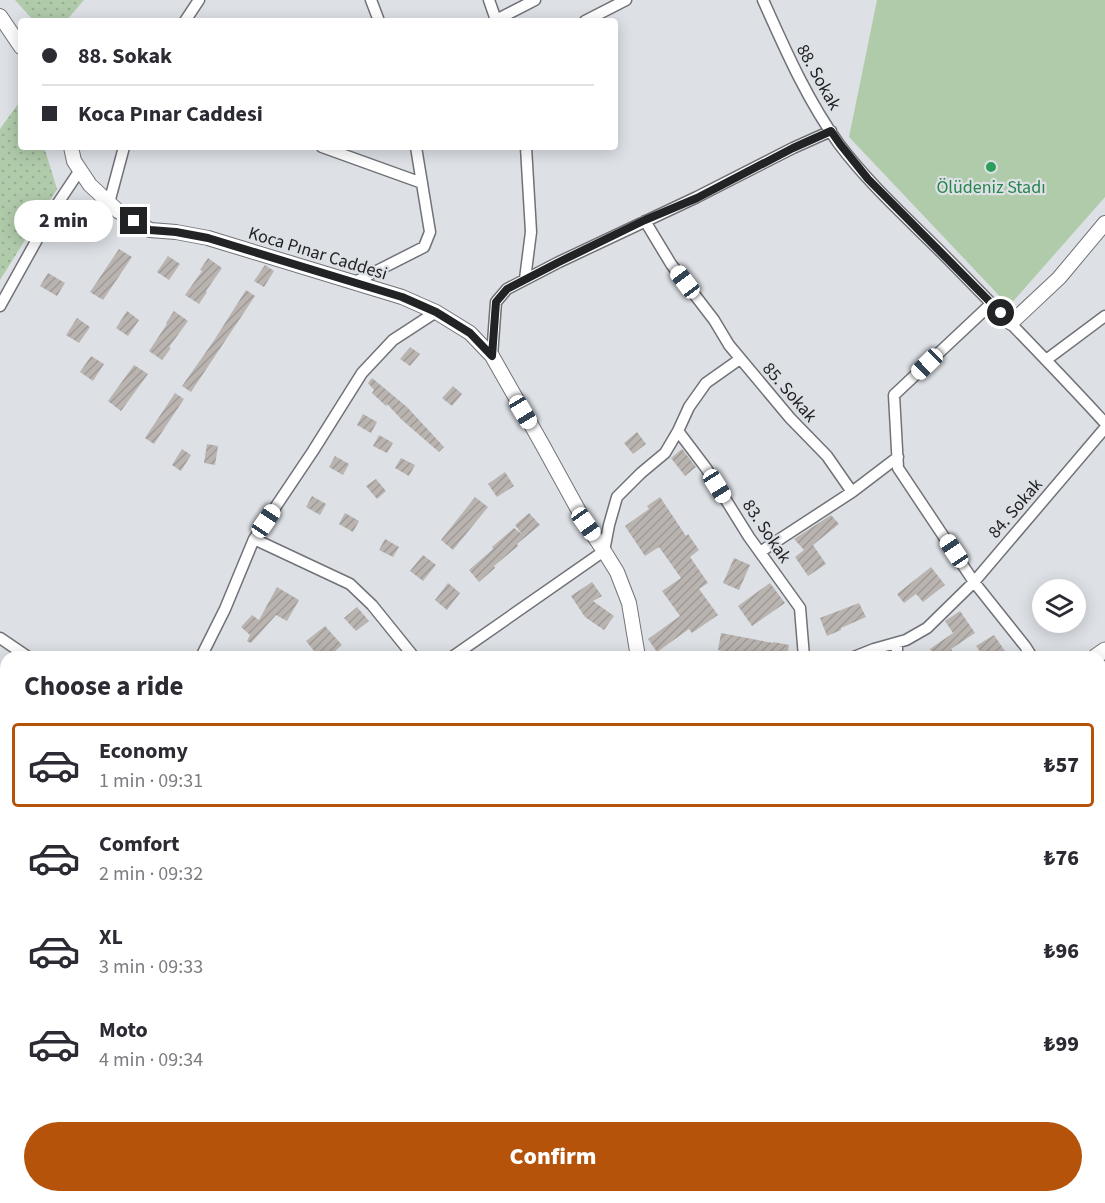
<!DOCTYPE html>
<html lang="en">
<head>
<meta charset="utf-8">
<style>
  :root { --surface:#fff; --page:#f7f7f7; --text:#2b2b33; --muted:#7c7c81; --line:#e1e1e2; --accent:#b45309 }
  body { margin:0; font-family:"Source Sans 3",sans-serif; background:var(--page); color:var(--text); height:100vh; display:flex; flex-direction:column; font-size:22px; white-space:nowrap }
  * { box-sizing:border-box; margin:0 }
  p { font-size:20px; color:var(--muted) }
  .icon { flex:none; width:33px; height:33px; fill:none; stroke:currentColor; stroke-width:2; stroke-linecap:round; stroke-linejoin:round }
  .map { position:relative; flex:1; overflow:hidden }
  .panel { position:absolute; left:0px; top:651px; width:1106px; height:552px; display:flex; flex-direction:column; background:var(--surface); border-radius:18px 18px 0 0; box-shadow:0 3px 15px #0003 }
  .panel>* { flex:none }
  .hud { position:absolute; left:18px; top:18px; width:600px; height:132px; border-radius:6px; box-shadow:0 3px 15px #0003; display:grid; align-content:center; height:132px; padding:0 24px; background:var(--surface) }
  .tools { position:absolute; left:1032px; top:579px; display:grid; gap:12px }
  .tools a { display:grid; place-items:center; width:54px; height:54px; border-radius:50%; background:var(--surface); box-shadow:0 3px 15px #0003; font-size:30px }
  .end { position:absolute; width:27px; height:27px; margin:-14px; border:8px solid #222325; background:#fff; box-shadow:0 0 0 3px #fff }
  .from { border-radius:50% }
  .bubble { position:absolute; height:42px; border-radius:21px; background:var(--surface); box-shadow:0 3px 15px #0003; font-size:20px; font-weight:800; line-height:42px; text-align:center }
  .car { position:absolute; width:18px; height:36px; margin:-18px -9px; border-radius:8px; box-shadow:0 0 4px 2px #0007; background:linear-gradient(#fff 24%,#345 0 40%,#fff 0 76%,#345 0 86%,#fff 0) }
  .hud b { display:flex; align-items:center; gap:21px; height:57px; font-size:22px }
  .hud b+b { border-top:2px solid var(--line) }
  .hud i { width:15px; height:15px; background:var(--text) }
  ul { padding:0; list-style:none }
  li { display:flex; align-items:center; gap:18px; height:84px; margin:0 12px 9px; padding:0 12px; border:3px solid transparent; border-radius:6px }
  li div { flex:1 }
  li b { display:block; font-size:22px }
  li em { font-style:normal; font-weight:800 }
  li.selected { border-color:var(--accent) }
  li>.icon { width:54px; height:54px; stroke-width:1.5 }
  h2 { padding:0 24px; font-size:27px; line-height:72px }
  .button { display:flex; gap:12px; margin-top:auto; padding:12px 24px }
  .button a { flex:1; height:69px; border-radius:36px; background:var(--accent); color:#fff; font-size:24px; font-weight:800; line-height:69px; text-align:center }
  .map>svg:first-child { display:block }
  .grass { fill:url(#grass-dots) }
  .pitch { fill:#b0cbaa }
  .building { fill:url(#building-hatch) }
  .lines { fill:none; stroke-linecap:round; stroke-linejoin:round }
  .minor-casing { stroke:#707277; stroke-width:13 }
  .tertiary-casing { stroke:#707277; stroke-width:16 }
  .secondary-casing { stroke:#707277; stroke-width:17 }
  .minor { stroke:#fff; stroke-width:10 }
  .tertiary { stroke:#fff; stroke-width:14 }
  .secondary { stroke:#fff; stroke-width:15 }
  .route { stroke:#222325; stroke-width:8 }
  .leisure-dot { fill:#2e9e5b; stroke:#dde0e5; stroke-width:2 }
  .labels { text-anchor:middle; stroke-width:4.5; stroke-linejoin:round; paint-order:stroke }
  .street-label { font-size:18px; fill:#222325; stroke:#dde0e5 }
  .leisure-label { font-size:18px; fill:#27864d; stroke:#dde0e5 }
</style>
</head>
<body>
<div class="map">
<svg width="1105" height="1203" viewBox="0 0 1105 1203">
  <defs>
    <pattern id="grass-dots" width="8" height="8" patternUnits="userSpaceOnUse" patternTransform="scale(1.5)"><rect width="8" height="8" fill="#b0cbaa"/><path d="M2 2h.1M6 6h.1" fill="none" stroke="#97ae92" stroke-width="1.8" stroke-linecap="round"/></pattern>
    <pattern id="building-hatch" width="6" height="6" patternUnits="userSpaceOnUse" patternTransform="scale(1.5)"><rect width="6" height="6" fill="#b9b4b0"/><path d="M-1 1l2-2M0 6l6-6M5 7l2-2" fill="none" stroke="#9f9a97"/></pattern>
  </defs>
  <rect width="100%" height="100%" fill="#dde0e5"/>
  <path class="grass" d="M 15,0 L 84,0 L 66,21 L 34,21 Z
    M 21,100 L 21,147 L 44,147 L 57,189 L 0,280 L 0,129 Z"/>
  <path class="pitch" d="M 877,0 L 1105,0 L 1105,197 L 1009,306 L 849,137 Z"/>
  <path class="building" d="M 119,249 L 132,257 L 103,300 L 90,292 Z
    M 168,256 L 180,264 L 169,280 L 157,272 Z
    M 208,258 L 222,268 L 206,291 L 207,292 L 199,304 L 185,295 L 202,271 L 200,270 Z
    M 265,265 L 274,271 L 264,287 L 254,281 Z
    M 48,273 L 65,283 L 57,296 L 40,286 Z
    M 246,290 L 255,296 L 191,392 L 182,386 L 213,342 Z
    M 127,311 L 139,320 L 128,336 L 116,328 Z
    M 174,311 L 188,321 L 169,347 L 171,348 L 162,360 L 149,351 L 167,324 L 166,323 Z
    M 77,318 L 90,327 L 79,343 L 66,335 Z
    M 410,347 L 420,354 L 410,366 L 400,359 Z
    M 91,356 L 104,364 L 93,381 L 80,372 Z
    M 134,365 L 148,374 L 121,411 L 108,401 Z
    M 372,378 L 407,407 L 444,447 L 439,452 L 402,420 L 387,404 L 386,406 L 372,393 L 374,390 L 368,383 Z
    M 453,386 L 462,394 L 452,406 L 442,398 Z
    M 175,393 L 184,399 L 154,444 L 145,438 Z
    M 363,414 L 377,422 L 371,433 L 357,425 Z
    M 637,432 L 646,444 L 633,454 L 624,443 Z
    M 379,435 L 393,443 L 387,453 L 373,446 Z
    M 207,444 L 218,446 L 215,465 L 204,463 Z
    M 182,449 L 191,455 L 181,471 L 172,465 Z
    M 682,449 L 696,467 L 685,476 L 671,458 Z
    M 335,456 L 349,464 L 343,475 L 329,467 Z
    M 401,458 L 415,465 L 409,476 L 395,468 Z
    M 505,472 L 514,486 L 497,497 L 488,484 Z
    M 376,479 L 386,491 L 377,499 L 366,486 Z
    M 312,496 L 326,504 L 320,515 L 306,507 Z
    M 475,497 L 488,507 L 453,550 L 441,540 Z
    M 660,497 L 686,536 L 688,534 L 699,550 L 690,557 L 708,583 L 699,589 L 718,615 L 692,633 L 689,629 L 657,652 L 648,639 L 680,616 L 662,591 L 681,578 L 659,547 L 645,556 L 625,526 L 649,509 L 647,506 Z
    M 345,513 L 359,521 L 353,532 L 339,524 Z
    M 529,513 L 540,525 L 517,544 L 518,546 L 494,566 L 495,568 L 479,582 L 469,570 L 493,549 L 492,547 L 514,528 L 522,534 L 515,525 Z
    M 831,515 L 839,524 L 813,545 L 826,564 L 808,576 L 795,557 L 804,550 L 794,539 Z
    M 385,539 L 399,547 L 393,557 L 379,550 Z
    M 423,555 L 436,565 L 423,581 L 410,571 Z
    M 734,558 L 750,565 L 739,590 L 723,583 Z
    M 931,567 L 945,585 L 923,602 L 916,594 L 904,603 L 897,594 Z
    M 592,582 L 602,596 L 593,601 L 614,616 L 604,630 L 585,617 L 571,596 Z
    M 448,583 L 460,593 L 447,610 L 435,600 Z
    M 770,583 L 785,603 L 752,626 L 738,606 Z
    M 277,587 L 299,600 L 287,621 L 276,615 L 251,643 L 247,641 L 250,635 L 241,627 L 252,615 L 259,620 Z
    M 859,603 L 866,617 L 841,628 L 841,630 L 827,636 L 820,618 Z
    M 357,607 L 369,621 L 356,631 L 344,618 Z
    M 960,611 L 975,633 L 951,649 L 957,657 L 935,657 L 930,649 L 953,633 L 945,621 Z
    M 325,626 L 342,645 L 328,657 L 319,657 L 306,641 Z
    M 721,633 L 773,643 L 773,642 L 789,645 L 787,657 L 745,657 L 745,656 L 718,650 Z
    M 994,635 L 1009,657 L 984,657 L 976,646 Z"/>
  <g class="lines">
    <defs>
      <path id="minor" d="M 371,0 L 379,21
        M 489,0 L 496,20 L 535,0
        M 763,0 C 785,49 807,100 839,144 C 869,184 907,218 942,253 C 997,309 1052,365 1105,423
        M 185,21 L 199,0
        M 585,21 L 626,0
        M 322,147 L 422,183
        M 109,203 L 124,147
        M 645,221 L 671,264 L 714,320 L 729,345 L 790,418 L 827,456 L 852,492 L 760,552
        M 525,279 L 531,232 L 526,147
        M 355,282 L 424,247 L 430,232 L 416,147
        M 992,303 L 894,395 L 898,468 L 974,582 L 1025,646 L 1032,657
        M 0,306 L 54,209 L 80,170
        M 492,356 L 496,302 L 507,289 L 559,262 L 697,197 L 793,148 L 831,131
        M 1046,360 L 1105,316
        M 678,431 L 706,468 L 749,537 L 800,608 L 804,657
        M 852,492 L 898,457
        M 254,539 L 350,584 L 372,605 L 414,657
        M 0,638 L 28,657
        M 201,657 L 225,609 L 254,539 L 313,451 L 362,373 L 393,340 L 436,312
        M 452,657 L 604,551 L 609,525 L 617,497 L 641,473 L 665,453 L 678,431 L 689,407 L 706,383 L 740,359
        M 854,657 L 874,649 L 906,640 L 927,628 L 974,582 L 1105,428
        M 897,657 L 897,643
        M 0,737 L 6,731
        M 0,900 L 6,897
        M 1100,938 L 1105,946
        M 0,1061 L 6,1058
        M 1100,1087 L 1105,1082
        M 0,1180 L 6,1186
        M 18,1197 L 24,1203
        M 571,1197 L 574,1203
        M 694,1197 L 697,1203
        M 789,1197 L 792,1203
        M 273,1203 L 278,1197
        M 960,1203 L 968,1197"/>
      <path id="tertiary" d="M 0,16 L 21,47
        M 71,147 L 74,161 L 90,185 L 118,211 L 150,230 L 176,232 L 208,238 L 402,297 L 436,312 L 470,333 L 492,356 L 542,444 L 586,524 L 604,551 L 617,572 L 629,603 L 638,657
        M 1011,323 L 1059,278 L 1105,223
        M 1100,725 L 1105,727
        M 1100,1191 L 1105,1198"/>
      <path id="secondary" d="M 1095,657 L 1105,650
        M 436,1203 L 439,1197"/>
    </defs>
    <use href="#minor" class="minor-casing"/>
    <use href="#tertiary" class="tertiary-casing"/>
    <use href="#secondary" class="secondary-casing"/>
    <use href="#minor" class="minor"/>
    <use href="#tertiary" class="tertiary"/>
    <use href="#secondary" class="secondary"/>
  </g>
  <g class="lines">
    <path class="route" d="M 134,221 L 150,230 L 176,232 L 208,238 L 402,297 L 436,312 L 470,333 L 492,356 L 496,302 L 507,289 L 559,262 L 645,220 L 697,198 L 793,148 L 831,131 L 840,144 L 868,179 L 1001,313"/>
  </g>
  <circle class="leisure-dot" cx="991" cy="167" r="6"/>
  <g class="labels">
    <g class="street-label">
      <text transform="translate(819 77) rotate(61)" y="6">88. Sokak</text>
      <text transform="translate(318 253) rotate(17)" y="6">Koca Pınar Caddesi</text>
      <text transform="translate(790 392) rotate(49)" y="6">85. Sokak</text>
      <text transform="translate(1015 508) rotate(-49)" y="6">84. Sokak</text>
      <text transform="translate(767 531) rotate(56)" y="6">83. Sokak</text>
    </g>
    <g class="leisure-label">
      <text x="991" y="193">Ölüdeniz Stadı</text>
    </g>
  </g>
</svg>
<div class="tools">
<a><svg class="icon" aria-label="layers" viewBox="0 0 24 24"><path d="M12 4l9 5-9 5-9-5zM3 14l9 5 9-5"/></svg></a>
</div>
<i class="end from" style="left:1001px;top:313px"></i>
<i class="end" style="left:134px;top:221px"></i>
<div class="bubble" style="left:14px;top:200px;width:99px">2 min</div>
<i class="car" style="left:685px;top:282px;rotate:323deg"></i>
<i class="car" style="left:927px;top:364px;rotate:226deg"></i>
<i class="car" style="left:523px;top:412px;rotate:149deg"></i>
<i class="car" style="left:717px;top:486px;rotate:148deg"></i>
<i class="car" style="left:266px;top:521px;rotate:34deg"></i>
<i class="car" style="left:586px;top:524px;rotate:145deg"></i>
<i class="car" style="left:954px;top:551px;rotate:326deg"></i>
<div class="hud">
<b><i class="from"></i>88. Sokak</b>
<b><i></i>Koca Pınar Caddesi</b>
</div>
<section class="panel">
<h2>Choose a ride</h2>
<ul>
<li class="selected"><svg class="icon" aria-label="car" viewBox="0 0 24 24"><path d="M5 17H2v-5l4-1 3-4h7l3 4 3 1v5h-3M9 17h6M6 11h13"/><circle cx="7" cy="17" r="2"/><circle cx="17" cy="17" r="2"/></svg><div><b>Economy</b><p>1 min · 09:31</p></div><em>₺57</em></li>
<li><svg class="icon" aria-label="car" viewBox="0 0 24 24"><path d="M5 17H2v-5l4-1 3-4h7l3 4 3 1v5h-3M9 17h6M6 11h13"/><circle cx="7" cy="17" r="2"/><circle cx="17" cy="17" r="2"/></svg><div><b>Comfort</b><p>2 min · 09:32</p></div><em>₺76</em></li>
<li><svg class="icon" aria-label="car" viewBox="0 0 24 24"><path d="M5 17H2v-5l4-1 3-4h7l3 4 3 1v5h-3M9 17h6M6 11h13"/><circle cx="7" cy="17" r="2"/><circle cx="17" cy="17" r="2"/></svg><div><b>XL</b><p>3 min · 09:33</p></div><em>₺96</em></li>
<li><svg class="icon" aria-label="car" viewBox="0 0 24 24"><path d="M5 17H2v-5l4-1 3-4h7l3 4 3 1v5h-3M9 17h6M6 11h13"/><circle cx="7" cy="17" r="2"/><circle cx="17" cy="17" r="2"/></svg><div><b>Moto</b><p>4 min · 09:34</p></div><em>₺99</em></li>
</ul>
<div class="button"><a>Confirm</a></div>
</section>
</div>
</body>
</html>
